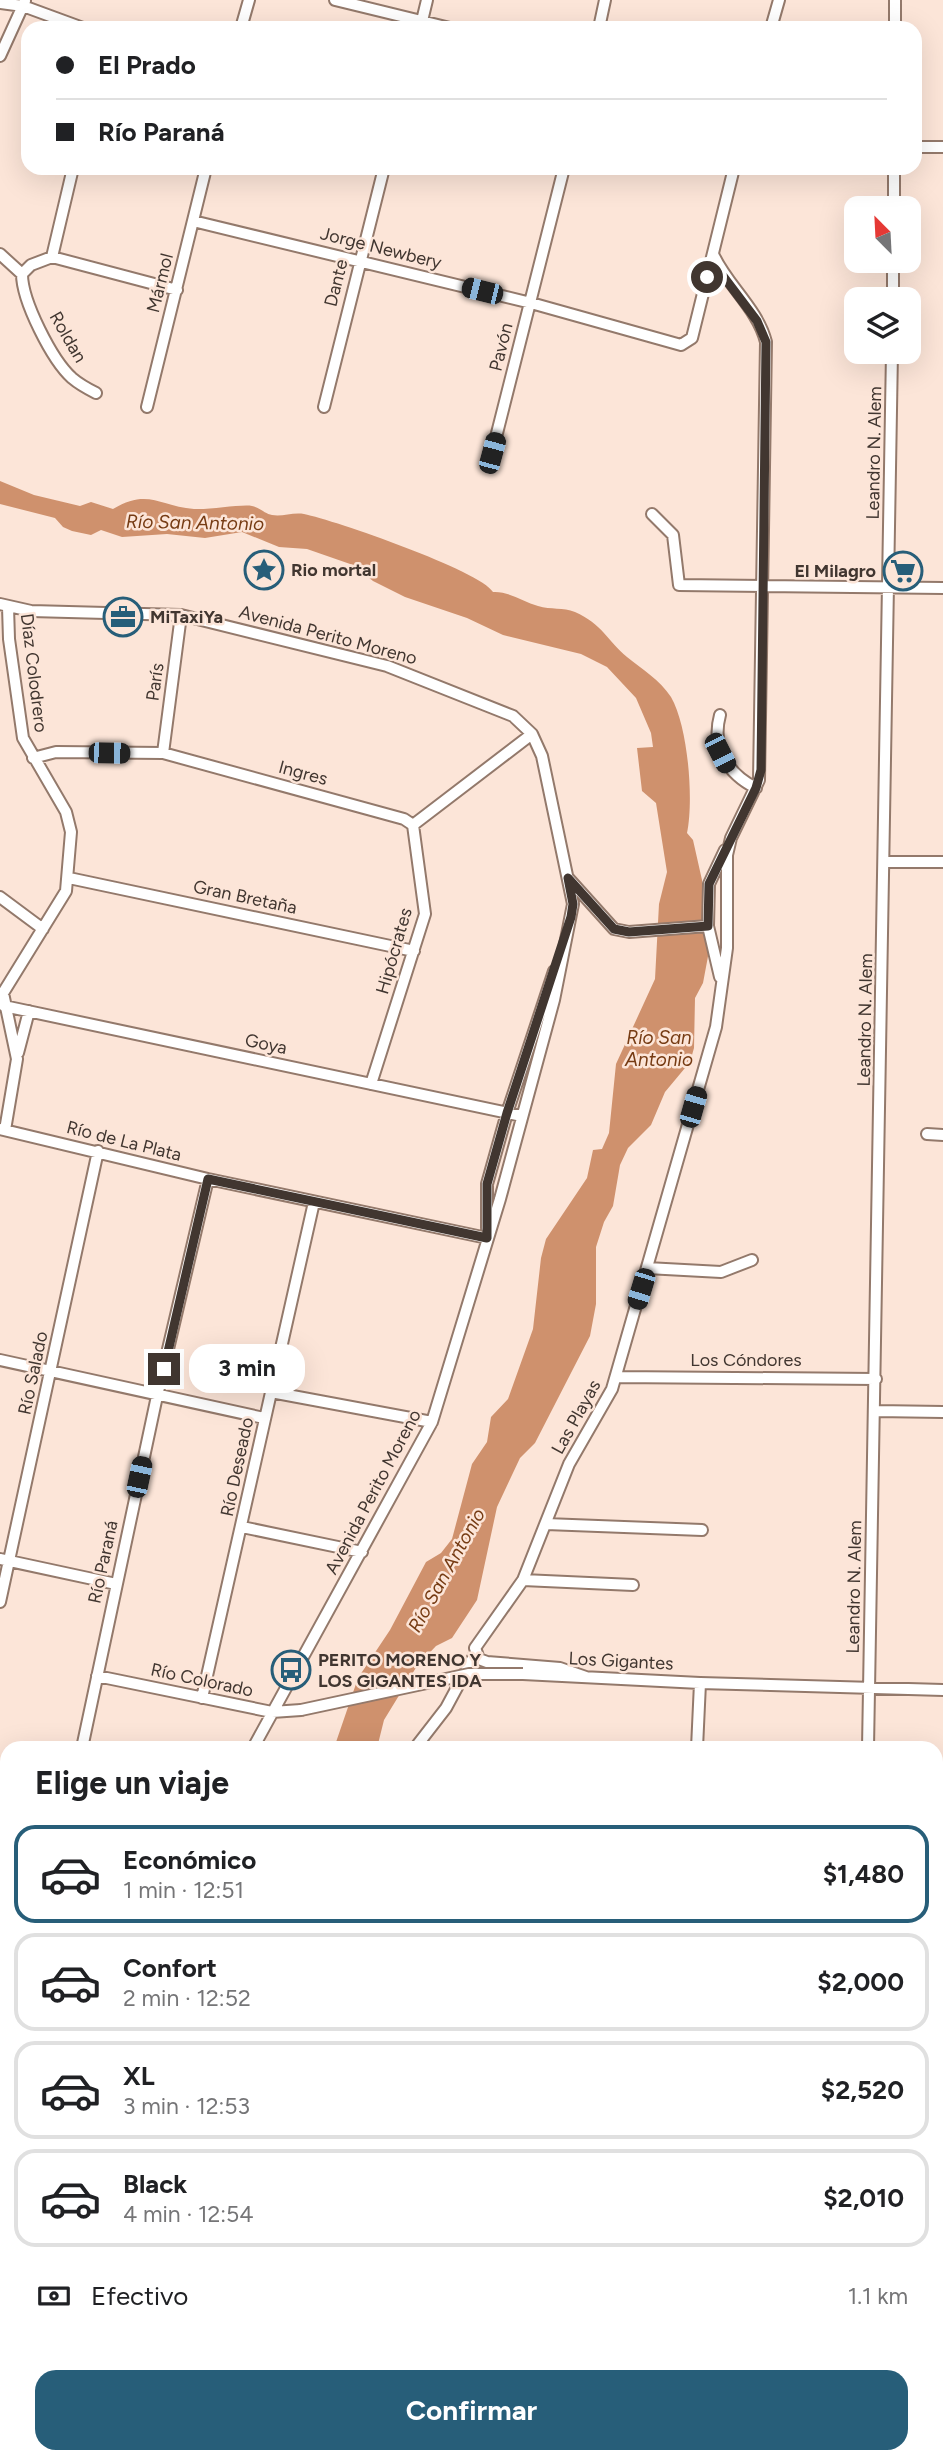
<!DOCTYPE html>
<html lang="es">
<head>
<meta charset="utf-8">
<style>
  :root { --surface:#fff; --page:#f6f6f6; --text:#202124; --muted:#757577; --line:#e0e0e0; --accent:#275e79 }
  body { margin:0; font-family:Figtree,sans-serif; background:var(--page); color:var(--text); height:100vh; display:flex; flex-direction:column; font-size:26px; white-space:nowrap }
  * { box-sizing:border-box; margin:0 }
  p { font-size:23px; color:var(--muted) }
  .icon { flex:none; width:38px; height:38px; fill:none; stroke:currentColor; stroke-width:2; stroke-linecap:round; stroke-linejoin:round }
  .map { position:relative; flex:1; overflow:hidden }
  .panel { position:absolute; left:0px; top:1741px; width:943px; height:723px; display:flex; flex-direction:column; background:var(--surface); border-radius:21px 21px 0 0; box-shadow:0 7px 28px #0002 }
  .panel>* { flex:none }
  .banner { position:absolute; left:21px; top:21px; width:901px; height:154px; border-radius:21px; box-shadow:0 7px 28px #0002; display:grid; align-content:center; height:154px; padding:0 35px; background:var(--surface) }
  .needle { width:46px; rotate:336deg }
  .buttons { position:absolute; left:844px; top:196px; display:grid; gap:14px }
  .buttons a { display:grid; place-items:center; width:77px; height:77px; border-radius:14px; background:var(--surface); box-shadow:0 7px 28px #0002; font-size:35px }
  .end { position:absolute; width:32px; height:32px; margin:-16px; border:9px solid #413630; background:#fff; box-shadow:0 0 0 4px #fff }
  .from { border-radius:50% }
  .bubble { position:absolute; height:49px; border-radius:21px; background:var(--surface); box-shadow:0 7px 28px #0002; font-size:23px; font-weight:700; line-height:49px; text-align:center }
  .car { position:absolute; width:21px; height:42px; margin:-21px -10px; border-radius:9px; box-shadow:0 0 5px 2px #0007; background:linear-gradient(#222 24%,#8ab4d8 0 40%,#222 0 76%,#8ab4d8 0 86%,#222 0) }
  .banner b { display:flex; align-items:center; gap:24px; height:66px; font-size:26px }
  .banner b+b { border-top:2px solid var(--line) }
  .banner i { width:18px; height:18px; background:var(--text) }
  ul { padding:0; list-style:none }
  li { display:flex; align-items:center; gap:21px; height:98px; margin:0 14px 10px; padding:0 21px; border:4px solid var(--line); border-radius:21px }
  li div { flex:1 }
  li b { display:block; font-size:26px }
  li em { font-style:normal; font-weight:700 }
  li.active { border-color:var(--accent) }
  li>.icon { width:63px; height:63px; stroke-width:1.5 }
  h2 { padding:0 35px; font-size:32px; line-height:84px }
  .pay { display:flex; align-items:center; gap:18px; height:77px; padding:0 35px; font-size:26px }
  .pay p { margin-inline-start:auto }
  .cta { display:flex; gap:14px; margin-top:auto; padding:14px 35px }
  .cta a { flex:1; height:80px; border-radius:21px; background:var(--accent); color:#fff; font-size:28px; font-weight:700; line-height:80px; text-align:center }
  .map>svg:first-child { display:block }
  .green { fill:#efc0a5 }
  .water { fill:#cf916d }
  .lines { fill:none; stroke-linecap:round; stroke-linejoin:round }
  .street-casing { stroke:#93796b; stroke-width:14 }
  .street { stroke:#fff; stroke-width:10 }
  .street-bridge-casing { stroke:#93796b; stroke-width:14; stroke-linecap:butt }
  .street-bridge { stroke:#fff; stroke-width:10 }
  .route { stroke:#413630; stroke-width:9 }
  .labels { text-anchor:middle; stroke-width:5; stroke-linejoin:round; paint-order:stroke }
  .street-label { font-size:18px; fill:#413630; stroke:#fce5d8 }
  .poi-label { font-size:18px; font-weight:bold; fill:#413630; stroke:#fce5d8; text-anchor:start }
  .water-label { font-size:19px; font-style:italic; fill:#763b13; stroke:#fce5d8 }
</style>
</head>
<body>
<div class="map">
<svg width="943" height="2463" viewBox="0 0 943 2463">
  <rect width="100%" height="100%" fill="#fce5d8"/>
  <path class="green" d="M 0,1845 L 7,1846 L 7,2058 L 2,2116 L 7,2135 L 7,2244 L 0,2244 Z
    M 168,2457 L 299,2457 L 301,2463 L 170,2463 Z"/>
  <path class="water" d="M 0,481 L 34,495 L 80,506 L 91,502 L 113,509 C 148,488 159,506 194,509 C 210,510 242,504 252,506 C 259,507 265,514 272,515 C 282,517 293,512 304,514 C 334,520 481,571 493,592 C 509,591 523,602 538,606 C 551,610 563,607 575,612 C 602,624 608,641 627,657 C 642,669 660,680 671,697 C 688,726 694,800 687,833 L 693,840 L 702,880 L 709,951 L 703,983 L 695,998 L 694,1048 L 690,1062 L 665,1092 L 651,1125 L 628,1148 L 620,1165 L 613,1206 L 604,1222 L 596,1247 L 596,1304 L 590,1336 L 535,1443 L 520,1458 L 497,1507 L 477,1600 L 452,1638 L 436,1646 L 417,1666 L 384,1720 L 377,1748 L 334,1748 L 358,1678 L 390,1630 L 426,1562 L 441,1553 L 452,1539 L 472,1464 L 487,1442 L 491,1417 L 508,1399 L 533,1329 L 541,1258 L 546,1239 L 587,1178 L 593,1150 L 602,1149 L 609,1133 L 616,1064 L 655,979 L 659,904 L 667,872 L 656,803 L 642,791 L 637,748 L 653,747 L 651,733 L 636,698 L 607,667 L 581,654 L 503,635 L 467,618 L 405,597 L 373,581 L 353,565 L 307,549 L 279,547 L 242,532 L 205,538 L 167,534 L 122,537 L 101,530 L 91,535 L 72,531 L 63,527 L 55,518 L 0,504 Z
    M 226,2457 L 261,2457 L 263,2463 L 226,2463 Z"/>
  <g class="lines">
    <defs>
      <path id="street" d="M 335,0 L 450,28
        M 0,3 L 23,6 L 83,28
        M 421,25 L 427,0
        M 241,28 L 249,0
        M 599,28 L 605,0
        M 771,28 L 779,0
        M 895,28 L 895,0
        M 0,56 L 25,1
        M 915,147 L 943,147
        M 73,168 L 52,257 L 31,265 L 22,274 C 22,301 52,360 72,378 C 79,384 88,389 96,393
        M 894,208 L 894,168
        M 193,221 L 531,303 L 681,345 L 692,338 L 734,168
        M 0,254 L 22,274
        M 52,257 L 177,290
        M 893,299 L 893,261
        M 147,407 L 206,168
        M 324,407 L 384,168
        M 492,453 L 564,168
        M 652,514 L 673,535 L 679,585 L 943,588
        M 0,604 L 31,611 L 181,615 L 387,666 L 513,716 L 532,734 L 542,756 L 573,904 L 554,1000 L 500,1199 L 432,1422 L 253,1748
        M 720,715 C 711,748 728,774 756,788
        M 163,753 L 181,615
        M 33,758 L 56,752 L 163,753 L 404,819 L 413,825
        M 413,825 L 532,734
        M 885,862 L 943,862
        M 69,878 L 414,951
        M 569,879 L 614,929 L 629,932 L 708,926 L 720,977
        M 0,897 L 43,929
        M 708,926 L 709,884 L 725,850
        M 4,1006 L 522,1116
        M 18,1053 L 29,1011
        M 371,1084 L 425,914 L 413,825
        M 0,1129 L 208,1179 L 487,1238
        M 5,1130 L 17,1059 L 3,993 L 66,891 L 71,832 L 66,812 L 23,738 L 9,639 L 8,607
        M 927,1134 L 943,1135
        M 487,1228 L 487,1184 L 507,1113 L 554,971
        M 647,1268 L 721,1272 L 752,1260
        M 0,1360 L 264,1418
        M 616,1377 L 876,1379
        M 271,1392 L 432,1422
        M 876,1411 L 943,1412
        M 546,1524 L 702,1530
        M 242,1527 L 362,1552
        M 0,1559 L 116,1584
        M 523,1580 L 633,1585
        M 0,1602 L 98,1151
        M 523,1674 L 700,1683 L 943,1690
        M 97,1676 L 272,1712 L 301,1710
        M 586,1677 L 560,1668 L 487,1662 L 479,1659 L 475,1648 L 523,1580 L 569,1464 L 612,1389 L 716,1027 L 727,948 L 727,855 L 731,838 L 759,780 L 766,342 C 758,309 726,284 713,254
        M 202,1698 L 314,1202
        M 82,1748 L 157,1396 L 208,1179
        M 415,1748 L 446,1708 L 475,1654
        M 697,1748 L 700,1683
        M 868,1748 L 892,352
        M 936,2275 L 943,2275
        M 0,2309 L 7,2310
        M 0,2407 L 7,2399
        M 132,2457 L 134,2463
        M 358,2457 L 361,2463
        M 471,2457 L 471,2463
        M 732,2457 L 733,2463
        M 558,2463 L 558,2457"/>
    </defs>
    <use href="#street" class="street-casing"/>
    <use href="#street" class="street"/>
    <defs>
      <path id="street-bridge" d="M 301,1710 L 469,1674 L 523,1674"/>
    </defs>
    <use href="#street-bridge" class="street-bridge-casing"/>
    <use href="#street-bridge" class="street-bridge"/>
  </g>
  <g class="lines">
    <path class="route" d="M 164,1369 L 208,1179 L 487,1238 L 487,1184 L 507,1113 L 571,917 L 573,904 L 568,878 L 614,929 L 629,932 L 708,926 L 709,884 L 756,788 L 761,770 L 766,342 L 757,321 L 723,276 L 707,277"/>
  </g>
  <defs>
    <symbol id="sight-ring" viewBox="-11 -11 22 22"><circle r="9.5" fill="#fce5d8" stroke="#275e79" stroke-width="1.5"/><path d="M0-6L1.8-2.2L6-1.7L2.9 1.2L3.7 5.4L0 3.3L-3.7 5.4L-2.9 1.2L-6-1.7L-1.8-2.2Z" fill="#275e79"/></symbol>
    <symbol id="supermarket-ring" viewBox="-11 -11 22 22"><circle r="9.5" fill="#fce5d8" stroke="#275e79" stroke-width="1.5"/><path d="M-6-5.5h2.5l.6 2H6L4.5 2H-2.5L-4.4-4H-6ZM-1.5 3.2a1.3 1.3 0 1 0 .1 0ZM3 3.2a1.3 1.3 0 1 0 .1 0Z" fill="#275e79"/></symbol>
    <symbol id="office-ring" viewBox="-11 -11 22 22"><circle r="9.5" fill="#fce5d8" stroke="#275e79" stroke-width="1.5"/><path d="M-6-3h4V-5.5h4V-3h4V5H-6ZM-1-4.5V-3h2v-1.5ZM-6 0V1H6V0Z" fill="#275e79"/></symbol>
    <symbol id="bus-ring" viewBox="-11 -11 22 22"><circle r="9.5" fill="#fce5d8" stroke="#275e79" stroke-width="1.5"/><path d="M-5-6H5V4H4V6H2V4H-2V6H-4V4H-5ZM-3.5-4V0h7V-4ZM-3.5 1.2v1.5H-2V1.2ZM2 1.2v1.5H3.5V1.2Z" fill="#275e79"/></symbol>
  </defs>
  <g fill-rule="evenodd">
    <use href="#sight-ring" x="242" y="548" width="44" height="44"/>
    <use href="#supermarket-ring" x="881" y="549" width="44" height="44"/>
    <use href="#office-ring" x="101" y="595" width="44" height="44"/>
    <use href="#bus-ring" x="269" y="1648" width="44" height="44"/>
  </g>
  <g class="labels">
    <g class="street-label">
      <text transform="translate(381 248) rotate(14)" y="6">Jorge Newbery</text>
      <text transform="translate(160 283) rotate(-76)" y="6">Mármol</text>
      <text transform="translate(336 283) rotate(-76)" y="6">Dante</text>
      <text transform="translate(68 337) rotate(60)" y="6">Roldan</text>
      <text transform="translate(501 347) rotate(-76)" y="6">Pavón</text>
      <text transform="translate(874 453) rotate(-89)" y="6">Leandro N. Alem</text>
      <text transform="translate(328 635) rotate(15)" y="6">Avenida Perito Moreno</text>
      <text transform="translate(34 673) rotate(83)" y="6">Díaz Colodrero</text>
      <text transform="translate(155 682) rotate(-82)" y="6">París</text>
      <text transform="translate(303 773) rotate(15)" y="6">Ingres</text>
      <text transform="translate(245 897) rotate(12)" y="6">Gran Bretaña</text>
      <text transform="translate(394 951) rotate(-74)" y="6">Hipócrates</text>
      <text transform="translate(865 1020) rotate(-89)" y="6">Leandro N. Alem</text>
      <text transform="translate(266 1044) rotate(12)" y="6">Goya</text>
      <text transform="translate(124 1141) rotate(14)" y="6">Río de La Plata</text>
      <text x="746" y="1366">Los Cóndores</text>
      <text transform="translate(33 1373) rotate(-78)" y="6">Río Salado</text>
      <text transform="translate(576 1417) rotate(-61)" y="6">Las Playas</text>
      <text transform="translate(237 1467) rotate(-78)" y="6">Río Deseado</text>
      <text transform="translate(373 1492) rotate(-62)" y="6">Avenida Perito Moreno</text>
      <text transform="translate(103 1562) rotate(-78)" y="6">Río Paraná</text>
      <text transform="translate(854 1587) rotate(-89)" y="6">Leandro N. Alem</text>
      <text transform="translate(621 1661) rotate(3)" y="6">Los Gigantes</text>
      <text transform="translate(202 1680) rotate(12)" y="6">Río Colorado</text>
    </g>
    <g class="poi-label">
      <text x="291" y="576">Rio mortal</text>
      <text x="876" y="577" text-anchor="end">El Milagro</text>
      <text x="150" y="623">MiTaxiYa</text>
      <text x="318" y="1666">PERITO MORENO Y<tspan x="318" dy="21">LOS GIGANTES IDA</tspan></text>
    </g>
    <g class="water-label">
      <text transform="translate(195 522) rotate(1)" y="7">Río San Antonio</text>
      <text x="659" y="1044">Río San<tspan x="659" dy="22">Antonio</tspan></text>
      <text transform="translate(446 1570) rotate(-61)" y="7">Río San Antonio</text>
    </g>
  </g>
</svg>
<div class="buttons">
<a><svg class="needle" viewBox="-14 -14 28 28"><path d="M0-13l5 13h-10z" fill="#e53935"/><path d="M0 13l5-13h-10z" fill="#757577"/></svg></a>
<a><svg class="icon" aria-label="layers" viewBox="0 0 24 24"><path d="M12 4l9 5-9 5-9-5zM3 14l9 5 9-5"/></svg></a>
</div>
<i class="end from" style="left:707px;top:277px"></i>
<i class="end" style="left:164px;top:1369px"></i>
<div class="bubble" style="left:189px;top:1344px;width:116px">3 min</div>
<i class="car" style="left:482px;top:291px;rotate:284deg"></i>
<i class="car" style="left:492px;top:453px;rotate:15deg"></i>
<i class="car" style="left:109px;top:753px;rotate:91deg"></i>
<i class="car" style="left:720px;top:753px;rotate:153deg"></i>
<i class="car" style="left:693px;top:1107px;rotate:16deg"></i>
<i class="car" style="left:641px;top:1289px;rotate:197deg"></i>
<i class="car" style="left:139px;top:1477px;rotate:12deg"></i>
<div class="banner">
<b><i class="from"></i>El Prado</b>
<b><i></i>Río Paraná</b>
</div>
<section class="panel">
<h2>Elige un viaje</h2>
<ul>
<li class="active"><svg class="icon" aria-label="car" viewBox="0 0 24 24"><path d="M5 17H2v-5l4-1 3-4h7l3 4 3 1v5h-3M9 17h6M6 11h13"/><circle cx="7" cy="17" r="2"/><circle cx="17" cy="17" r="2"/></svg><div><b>Económico</b><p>1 min · 12:51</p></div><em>$1,480</em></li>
<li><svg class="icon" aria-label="car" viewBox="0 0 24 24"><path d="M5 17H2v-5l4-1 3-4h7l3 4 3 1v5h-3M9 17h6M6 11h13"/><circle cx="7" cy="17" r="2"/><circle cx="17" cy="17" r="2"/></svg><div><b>Confort</b><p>2 min · 12:52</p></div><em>$2,000</em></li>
<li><svg class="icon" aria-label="car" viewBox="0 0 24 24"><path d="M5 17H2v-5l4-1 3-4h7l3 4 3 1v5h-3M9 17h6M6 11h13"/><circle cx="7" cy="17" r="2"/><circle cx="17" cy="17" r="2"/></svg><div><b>XL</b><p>3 min · 12:53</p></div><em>$2,520</em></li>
<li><svg class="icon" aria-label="car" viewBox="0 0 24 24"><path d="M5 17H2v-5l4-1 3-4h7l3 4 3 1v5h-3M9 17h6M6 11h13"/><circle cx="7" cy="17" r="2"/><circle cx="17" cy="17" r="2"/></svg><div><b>Black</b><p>4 min · 12:54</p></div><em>$2,010</em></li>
</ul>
<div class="pay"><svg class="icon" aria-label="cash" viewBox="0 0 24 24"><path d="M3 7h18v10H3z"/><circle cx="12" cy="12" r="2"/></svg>Efectivo<p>1.1 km</p></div>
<div class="cta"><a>Confirmar</a></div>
</section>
</div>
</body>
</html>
